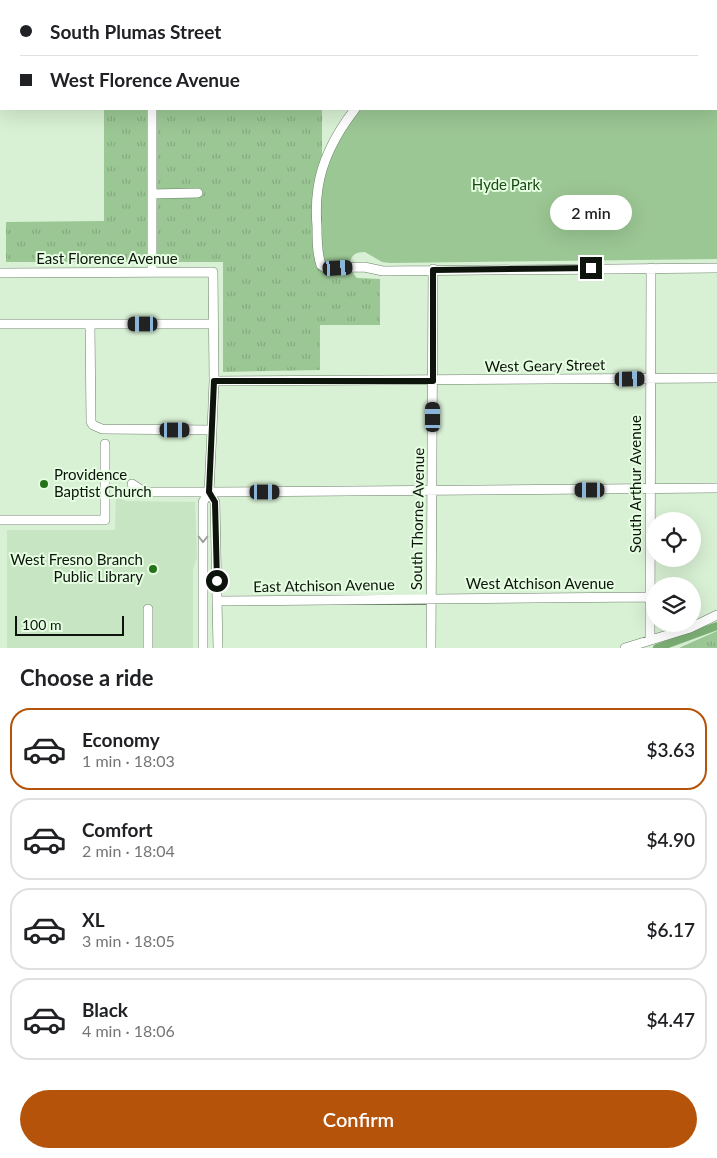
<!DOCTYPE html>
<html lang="en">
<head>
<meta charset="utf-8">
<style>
  :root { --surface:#fff; --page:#f6f6f6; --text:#202124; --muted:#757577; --line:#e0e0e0; --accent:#b45309 }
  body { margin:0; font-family:Lato,sans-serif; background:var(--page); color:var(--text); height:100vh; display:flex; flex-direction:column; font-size:19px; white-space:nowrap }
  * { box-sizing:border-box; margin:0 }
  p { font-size:16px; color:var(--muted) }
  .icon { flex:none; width:28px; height:28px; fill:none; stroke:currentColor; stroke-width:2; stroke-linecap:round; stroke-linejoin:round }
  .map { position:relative; height:648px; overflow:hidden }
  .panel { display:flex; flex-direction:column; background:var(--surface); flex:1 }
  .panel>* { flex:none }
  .banner { position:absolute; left:0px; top:0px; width:718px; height:110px; box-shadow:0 5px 20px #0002; display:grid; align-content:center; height:110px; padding:0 20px; background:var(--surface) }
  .buttons { position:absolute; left:646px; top:512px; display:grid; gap:10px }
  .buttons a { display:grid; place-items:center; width:55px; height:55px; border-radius:50%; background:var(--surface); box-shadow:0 5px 20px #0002; font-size:25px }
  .scale { position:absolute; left:15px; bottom:12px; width:109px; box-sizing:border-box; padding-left:5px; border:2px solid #0c140b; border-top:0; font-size:14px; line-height:18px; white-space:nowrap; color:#0c140b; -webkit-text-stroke:4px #e5fde1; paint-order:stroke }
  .end { position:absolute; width:22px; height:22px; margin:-11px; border:6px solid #0c140b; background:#fff; box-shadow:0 0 0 2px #fff }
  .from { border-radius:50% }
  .bubble { position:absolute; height:35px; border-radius:18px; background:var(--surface); box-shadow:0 5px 20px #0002; font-size:16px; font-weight:600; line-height:35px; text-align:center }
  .car { position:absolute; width:15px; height:30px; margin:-15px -8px; border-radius:6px; box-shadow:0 0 4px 1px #0007; background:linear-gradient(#222 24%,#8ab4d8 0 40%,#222 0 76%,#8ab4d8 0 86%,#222 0) }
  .banner b { display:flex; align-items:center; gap:18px; height:48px; font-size:19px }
  .banner b+b { border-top:1px solid var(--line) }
  .banner i { width:12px; height:12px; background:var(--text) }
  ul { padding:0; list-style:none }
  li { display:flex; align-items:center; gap:15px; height:82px; margin:0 10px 8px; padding:0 10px; border:2px solid var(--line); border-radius:20px }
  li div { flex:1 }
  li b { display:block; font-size:19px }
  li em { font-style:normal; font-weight:600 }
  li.on { border-color:var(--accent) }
  li>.icon { width:45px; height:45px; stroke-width:1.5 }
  h2 { padding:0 20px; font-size:22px; line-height:60px }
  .cta { display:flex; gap:10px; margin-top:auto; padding:10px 20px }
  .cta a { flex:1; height:58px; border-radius:30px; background:var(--accent); color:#fff; font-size:20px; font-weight:600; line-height:58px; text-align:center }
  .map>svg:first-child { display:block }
  .built { fill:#c8e5c3 }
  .grass { fill:url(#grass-tufts) }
  .park { fill:#9bc794 }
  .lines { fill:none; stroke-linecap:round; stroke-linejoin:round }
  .canal { stroke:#7baf74; stroke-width:8 }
  .minor-casing { stroke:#6b8168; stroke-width:10 }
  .path { stroke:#849682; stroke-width:1; stroke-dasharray:2.5 4; stroke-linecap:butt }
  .minor { stroke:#fff; stroke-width:9 }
  .oneway { stroke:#9ea19d }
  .route { stroke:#0c140b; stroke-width:6 }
  .poi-dot { fill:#257319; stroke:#e5fde1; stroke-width:2 }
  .labels { text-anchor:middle; stroke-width:4; stroke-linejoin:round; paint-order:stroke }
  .park-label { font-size:15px; fill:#174b10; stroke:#e5fde1 }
  .street-label { font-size:15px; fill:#0c140b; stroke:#e5fde1 }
  .poi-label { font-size:15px; fill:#0c140b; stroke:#e5fde1; text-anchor:start }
</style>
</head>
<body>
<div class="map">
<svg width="717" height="648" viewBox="0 0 717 648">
  <defs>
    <pattern id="grass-tufts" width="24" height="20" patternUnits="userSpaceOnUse" patternTransform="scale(1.25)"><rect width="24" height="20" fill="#9bc794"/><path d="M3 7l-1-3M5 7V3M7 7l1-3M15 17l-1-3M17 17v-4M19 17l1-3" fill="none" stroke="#84aa7e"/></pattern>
  </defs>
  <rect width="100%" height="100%" fill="#d8f0d4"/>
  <path class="built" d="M 116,493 L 120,498 L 126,501 L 195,502 L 197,557 L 193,569 L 193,648 L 7,648 L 7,530 L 115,530 Z"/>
  <path class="grass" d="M 104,0 L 322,0 L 322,1 L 104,1 Z
    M 422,0 L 717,0 L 717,109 L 716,1 Z
    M 104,109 L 322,109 L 322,262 L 350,262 L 350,270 L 357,278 L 380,279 L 380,325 L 320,325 L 320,370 L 223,372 L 223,262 L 6,262 L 6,222 L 104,221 Z
    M 717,631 L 717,648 L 679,648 Z"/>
  <path class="park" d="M 354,109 L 717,109 L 717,259 L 390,263 L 382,262 L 365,252 C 357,252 352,254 350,262 L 322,262 L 322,168 Z"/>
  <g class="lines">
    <path class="canal" d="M 657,648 L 717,626"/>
    <defs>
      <path id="minor" d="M 151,0 L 151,1
        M 418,0 L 418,1
        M 716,43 L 717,42
        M 0,52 L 1,52
        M 716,96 L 717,97
        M 152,109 L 152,272
        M 355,109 C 338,131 322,160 318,188 C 316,201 316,214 317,227 C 317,240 317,253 321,265 L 325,268 L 364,267 L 383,271 L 717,268
        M 152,194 L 198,193
        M 0,273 L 213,272 L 214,381 L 212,430 L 209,492 L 203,502 L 203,648
        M 0,324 L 214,324
        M 90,324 L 91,422 L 93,425 L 102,429 L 212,430
        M 214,381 L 717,378
        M 132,484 L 141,490 L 149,492 L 209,492 L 717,488
        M 209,492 L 215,502 L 218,648
        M 0,520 L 105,520 L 105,444
        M 217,601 L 649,597
        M 148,609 L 148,648
        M 650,640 L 651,268
        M 431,648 L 433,269
        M 625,648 L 690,628 L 717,615"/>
    </defs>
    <use href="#minor" class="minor-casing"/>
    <path class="path" d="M 326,1 L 326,0"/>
    <use href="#minor" class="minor"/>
  </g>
  <defs><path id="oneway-chevron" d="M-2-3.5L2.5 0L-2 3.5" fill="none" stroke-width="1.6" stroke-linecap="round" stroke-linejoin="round" transform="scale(1.25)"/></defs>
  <use class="oneway" href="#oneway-chevron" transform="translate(203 539) rotate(90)"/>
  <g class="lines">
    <path class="route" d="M 217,581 L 215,502 L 209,492 L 214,381 L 433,381 L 433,270 L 591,268"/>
  </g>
  <g class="poi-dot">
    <circle cx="44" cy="484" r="5"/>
    <circle cx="153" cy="569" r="5"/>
  </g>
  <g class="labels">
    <g class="park-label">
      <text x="506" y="190">Hyde Park</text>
    </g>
    <g class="street-label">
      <text x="107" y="264">East Florence Avenue</text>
      <text transform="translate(545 366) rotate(-1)" y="5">West Geary Street</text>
      <text transform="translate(636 484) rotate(-90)" y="5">South Arthur Avenue</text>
      <text transform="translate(418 519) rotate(-89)" y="5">South Thorne Avenue</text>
      <text x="540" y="589">West Atchison Avenue</text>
      <text transform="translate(324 586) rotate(-1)" y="5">East Atchison Avenue</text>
    </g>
    <g class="poi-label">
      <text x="54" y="480">Providence<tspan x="54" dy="17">Baptist Church</tspan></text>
      <text x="143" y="565" text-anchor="end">West Fresno Branch<tspan x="143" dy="17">Public Library</tspan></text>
    </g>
  </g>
</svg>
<div class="buttons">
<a><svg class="icon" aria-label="locate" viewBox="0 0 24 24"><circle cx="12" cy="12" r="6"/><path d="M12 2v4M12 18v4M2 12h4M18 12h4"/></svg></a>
<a><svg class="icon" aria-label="layers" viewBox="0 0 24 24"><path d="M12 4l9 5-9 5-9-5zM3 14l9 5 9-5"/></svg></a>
</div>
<div class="scale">100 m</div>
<i class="end from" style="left:217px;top:581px"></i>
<i class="end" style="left:591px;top:268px"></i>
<div class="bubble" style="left:550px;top:195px;width:82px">2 min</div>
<i class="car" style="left:338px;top:268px;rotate:87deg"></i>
<i class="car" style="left:143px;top:324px;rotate:270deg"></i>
<i class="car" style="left:630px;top:379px;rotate:89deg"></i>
<i class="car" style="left:433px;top:417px;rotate:0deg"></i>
<i class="car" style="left:175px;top:430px;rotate:90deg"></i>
<i class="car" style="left:590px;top:490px;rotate:270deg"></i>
<i class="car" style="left:265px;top:492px;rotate:90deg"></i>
<div class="banner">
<b><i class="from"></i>South Plumas Street</b>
<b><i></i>West Florence Avenue</b>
</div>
</div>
<section class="panel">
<h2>Choose a ride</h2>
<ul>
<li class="on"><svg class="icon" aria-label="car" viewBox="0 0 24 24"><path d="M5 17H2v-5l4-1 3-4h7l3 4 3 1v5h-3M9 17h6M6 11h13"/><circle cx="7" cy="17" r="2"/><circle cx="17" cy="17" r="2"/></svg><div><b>Economy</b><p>1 min · 18:03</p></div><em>$3.63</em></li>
<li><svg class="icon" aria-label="car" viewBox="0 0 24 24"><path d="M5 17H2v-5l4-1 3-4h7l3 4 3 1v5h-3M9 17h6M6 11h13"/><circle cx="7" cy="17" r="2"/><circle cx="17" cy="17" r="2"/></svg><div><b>Comfort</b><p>2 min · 18:04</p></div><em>$4.90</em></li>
<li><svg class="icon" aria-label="car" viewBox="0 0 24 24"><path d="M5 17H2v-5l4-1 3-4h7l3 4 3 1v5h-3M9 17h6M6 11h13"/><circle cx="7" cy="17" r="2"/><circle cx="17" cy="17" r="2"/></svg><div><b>XL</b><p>3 min · 18:05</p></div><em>$6.17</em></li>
<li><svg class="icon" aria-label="car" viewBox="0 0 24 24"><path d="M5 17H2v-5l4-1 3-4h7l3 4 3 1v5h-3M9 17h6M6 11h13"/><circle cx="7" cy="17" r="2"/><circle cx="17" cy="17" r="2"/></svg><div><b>Black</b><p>4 min · 18:06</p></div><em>$4.47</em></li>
</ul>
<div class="cta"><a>Confirm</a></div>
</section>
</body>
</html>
